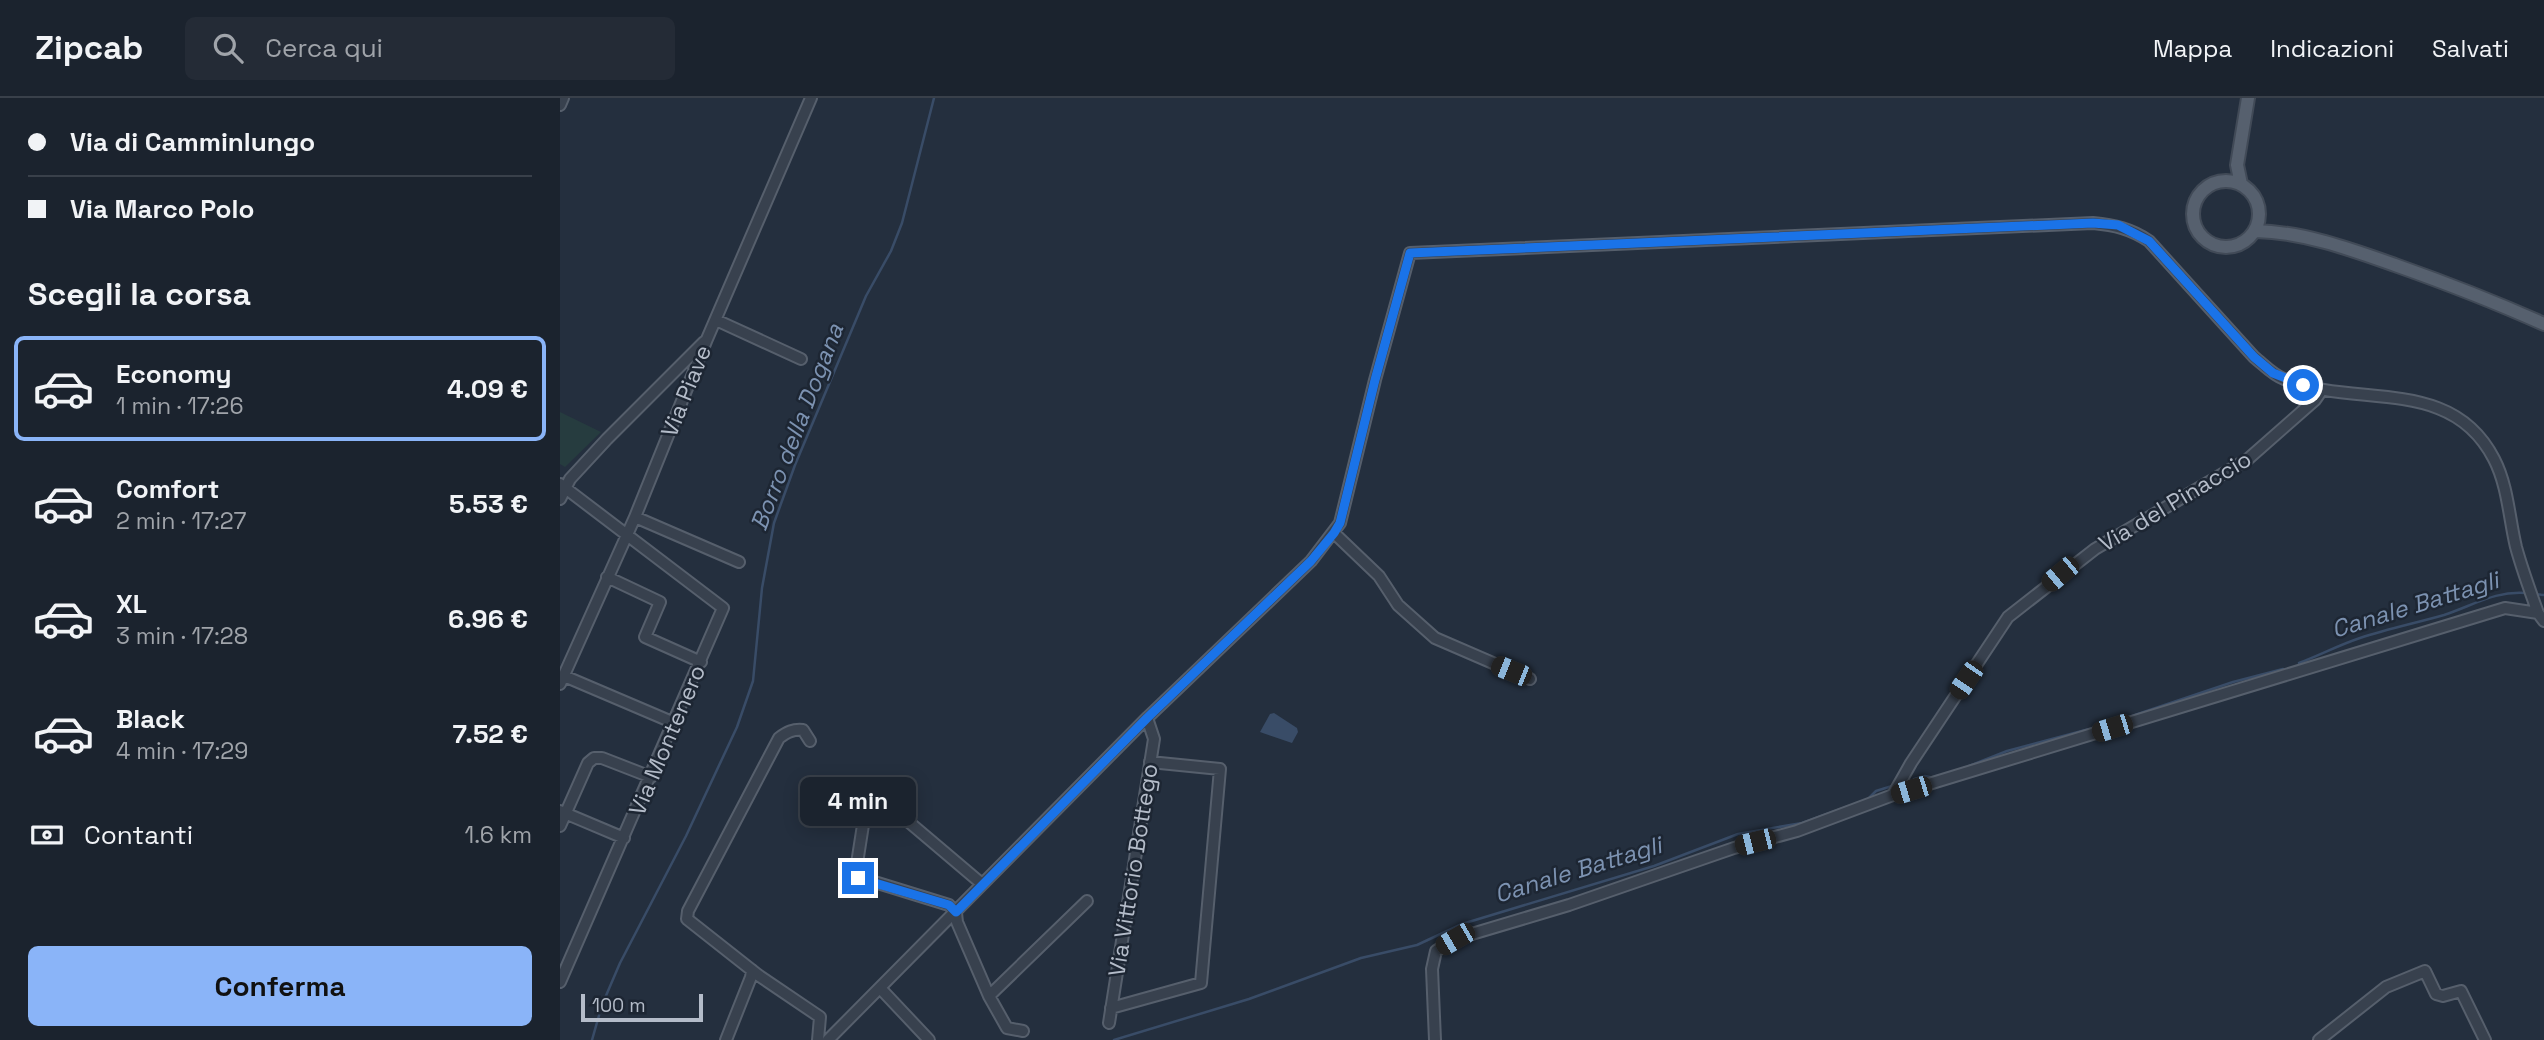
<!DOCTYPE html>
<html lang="it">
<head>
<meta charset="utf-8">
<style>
  :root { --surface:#1b232e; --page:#242b36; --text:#f1f3f6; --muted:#a0a4aa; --line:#39404a; --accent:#8ab4f8 }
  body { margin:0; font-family:"Space Grotesk",sans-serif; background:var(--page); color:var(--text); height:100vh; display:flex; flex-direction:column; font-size:26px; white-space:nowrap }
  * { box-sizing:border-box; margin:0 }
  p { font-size:23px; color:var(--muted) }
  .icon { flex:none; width:38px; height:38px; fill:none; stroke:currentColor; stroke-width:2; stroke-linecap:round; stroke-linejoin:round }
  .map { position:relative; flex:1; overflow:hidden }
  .panel { display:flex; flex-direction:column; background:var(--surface); width:560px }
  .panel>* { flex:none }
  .top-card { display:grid; align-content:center; height:154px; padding:0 28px; background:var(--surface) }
  .scale { position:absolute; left:21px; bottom:18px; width:122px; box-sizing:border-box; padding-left:7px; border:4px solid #b4bcc9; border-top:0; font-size:19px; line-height:24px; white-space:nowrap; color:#b4bcc9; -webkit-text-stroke:5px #1d2633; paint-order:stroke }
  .end { position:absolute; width:32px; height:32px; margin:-16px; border:9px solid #1a73e8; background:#fff; box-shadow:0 0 0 4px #fff }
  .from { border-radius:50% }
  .bubble { position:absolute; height:49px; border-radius:10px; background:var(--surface); box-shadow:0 4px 18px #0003,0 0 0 2px var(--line); font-size:23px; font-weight:600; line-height:49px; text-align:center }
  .car { position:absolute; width:21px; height:42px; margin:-21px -10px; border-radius:9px; box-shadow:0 0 5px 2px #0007; background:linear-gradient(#222 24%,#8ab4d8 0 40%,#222 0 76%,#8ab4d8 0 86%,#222 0) }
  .top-card b { display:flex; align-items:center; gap:24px; height:66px; font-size:26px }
  .top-card b+b { border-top:2px solid var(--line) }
  .top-card i { width:18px; height:18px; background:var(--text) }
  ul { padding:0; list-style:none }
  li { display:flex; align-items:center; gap:21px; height:105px; margin:0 14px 10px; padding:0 14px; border:4px solid transparent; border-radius:10px }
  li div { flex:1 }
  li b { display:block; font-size:26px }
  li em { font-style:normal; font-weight:600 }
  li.on { border-color:var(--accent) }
  li>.icon { width:63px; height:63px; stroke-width:1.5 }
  h2 { padding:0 28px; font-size:32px; line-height:84px }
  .pay { display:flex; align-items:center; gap:18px; height:77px; padding:0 28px; font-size:26px }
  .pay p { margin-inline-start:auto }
  .button { display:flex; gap:14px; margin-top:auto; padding:14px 28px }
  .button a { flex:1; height:80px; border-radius:10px; background:var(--accent); color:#111; font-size:28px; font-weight:600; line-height:80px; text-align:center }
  header { display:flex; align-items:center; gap:42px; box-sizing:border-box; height:98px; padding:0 35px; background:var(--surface); border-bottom:2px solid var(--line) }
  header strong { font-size:33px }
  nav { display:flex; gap:38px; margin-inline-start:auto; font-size:24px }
  .search { width:490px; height:63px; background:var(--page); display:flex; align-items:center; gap:18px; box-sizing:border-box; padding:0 24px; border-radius:10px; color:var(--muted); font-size:26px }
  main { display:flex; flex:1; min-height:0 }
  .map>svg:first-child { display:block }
  .green { fill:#263c3f }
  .water { fill:#394c67 }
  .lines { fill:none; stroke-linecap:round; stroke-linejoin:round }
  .stream { stroke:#394c67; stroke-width:2.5 }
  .minor-casing { stroke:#565f6c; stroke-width:14 }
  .major-casing { stroke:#414a57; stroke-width:16 }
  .minor { stroke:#38414e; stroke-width:10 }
  .major { stroke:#56606e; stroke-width:12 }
  .route { stroke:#1a73e8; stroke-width:9 }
  .labels { text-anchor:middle; stroke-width:5; stroke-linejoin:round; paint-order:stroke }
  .street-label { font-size:23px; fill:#b4bcc9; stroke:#1d2633 }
  .water-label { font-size:24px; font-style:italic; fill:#7c92b1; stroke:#1d2633 }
</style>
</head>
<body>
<header>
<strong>Zipcab</strong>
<div class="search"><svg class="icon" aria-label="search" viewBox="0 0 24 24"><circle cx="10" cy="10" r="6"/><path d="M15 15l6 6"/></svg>Cerca qui</div>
<nav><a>Mappa</a><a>Indicazioni</a><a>Salvati</a></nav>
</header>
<main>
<section class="panel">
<div class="top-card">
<b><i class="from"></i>Via di Camminlungo</b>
<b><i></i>Via Marco Polo</b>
</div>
<h2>Scegli la corsa</h2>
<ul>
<li class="on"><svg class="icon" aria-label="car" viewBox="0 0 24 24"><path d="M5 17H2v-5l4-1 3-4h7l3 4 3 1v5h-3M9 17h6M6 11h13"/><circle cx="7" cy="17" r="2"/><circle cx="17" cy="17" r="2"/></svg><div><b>Economy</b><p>1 min · 17:26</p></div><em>4.09 €</em></li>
<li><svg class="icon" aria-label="car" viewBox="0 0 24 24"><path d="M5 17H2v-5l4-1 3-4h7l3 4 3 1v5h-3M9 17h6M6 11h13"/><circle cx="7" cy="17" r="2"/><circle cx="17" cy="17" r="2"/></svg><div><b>Comfort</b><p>2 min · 17:27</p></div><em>5.53 €</em></li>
<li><svg class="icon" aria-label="car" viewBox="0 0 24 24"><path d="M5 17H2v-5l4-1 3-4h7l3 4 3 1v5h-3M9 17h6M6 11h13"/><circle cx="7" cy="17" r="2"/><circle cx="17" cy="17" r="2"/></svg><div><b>XL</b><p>3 min · 17:28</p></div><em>6.96 €</em></li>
<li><svg class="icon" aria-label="car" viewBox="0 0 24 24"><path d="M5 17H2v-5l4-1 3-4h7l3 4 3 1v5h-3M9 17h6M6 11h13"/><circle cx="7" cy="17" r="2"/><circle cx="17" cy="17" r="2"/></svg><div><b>Black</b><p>4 min · 17:29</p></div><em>7.52 €</em></li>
</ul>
<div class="pay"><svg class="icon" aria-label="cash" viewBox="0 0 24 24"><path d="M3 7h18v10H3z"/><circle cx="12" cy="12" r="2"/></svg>Contanti<p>1.6 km</p></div>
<div class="button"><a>Conferma</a></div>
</section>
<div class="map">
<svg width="1984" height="942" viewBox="0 0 1984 942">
  <rect width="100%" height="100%" fill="#242f3e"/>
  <path class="green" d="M 0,314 L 41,334 L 5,369 L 0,366 Z"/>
  <path class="water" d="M 714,615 L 737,630 L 738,634 L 732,645 L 700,634 L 710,616 Z"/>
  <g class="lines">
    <path class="stream" d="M 1973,496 L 1984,497
      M 1739,565 C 1760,557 1779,547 1800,540 C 1827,531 1856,525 1884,517 C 1912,508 1936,492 1967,495
      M 1566,620 L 1673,584 L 1723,571
      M 1409,668 L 1447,653 L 1533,630
      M 1354,681 L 1365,678 L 1374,680
      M 1308,701 L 1316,693 L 1332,688
      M 32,942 L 42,907 L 60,865 L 126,738 L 177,629 L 193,583 L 202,490 L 214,425 L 235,367 L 306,198 L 331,153 L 342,125 L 374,0
      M 554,942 L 689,901 L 801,860 L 857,847 L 902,826 L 1094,768 L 1178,736 L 1242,725 L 1289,708"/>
    <defs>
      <path id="minor" d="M 0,7 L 3,0
        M 156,222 L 241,261
        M 0,386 L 163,510 L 0,884
        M 0,401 L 10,381 L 47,341 L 144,244
        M 75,419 L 179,464
        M 774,435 L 819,478 L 838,507 L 875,540 L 970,581
        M 47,479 L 100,504 L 85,539 L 141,564
        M 4,578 L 112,624
        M 0,586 L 75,419 L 147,241 L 251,0
        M 250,643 L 243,632 C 233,631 227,634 219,640 L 128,813 L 127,821 L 198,877 L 260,919 L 258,942
        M 1333,697 L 1945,510 L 1978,515
        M 339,707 L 350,725 L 422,786
        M 0,713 L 64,740
        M 303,727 L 295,778 L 389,807 L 396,815
        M 0,728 L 28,665 L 34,660 L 42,660 L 91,679
        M 396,815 L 397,824 L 429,898 L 447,930 L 463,933
        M 320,890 L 369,942
        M 429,898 L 527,803
        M 551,910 L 641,885 L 660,671 L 590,664
        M 549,925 L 594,641 L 587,620
        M 166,942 L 191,879 L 192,872
        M 268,942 L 587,620 L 751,463 L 780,425 L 815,282 L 850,155 L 1533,125 C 1555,127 1571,131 1589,143 L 1694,259 C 1704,267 1713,277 1724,281 C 1797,311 1891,277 1934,361 C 1948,388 1949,420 1956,449 C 1962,471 1970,493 1978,515 L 1984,523
        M 875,942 L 872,871 L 876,853 L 895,841 L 1009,807 L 1174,750 L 1237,733 L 1333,697 L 1351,665 L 1448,519 L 1535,451 L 1688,361 L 1755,302 L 1762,292
        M 1759,942 L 1826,889 L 1865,873 L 1876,896 L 1883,898 L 1901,893 L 1925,942"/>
      <path id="major" d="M1633 116a33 33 0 1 1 66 0a33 33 0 1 1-66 0Z
        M 1681,86 L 1677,67 L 1688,0
        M 1696,133 C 1743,134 1790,151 1835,167 C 1886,185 1935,204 1984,226"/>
    </defs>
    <use href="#minor" class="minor-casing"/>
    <use href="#major" class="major-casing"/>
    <use href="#minor" class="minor"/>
    <use href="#major" class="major"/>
  </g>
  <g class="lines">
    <path class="route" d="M 298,780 L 389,807 L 396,814 L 587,620 L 751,463 L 774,435 L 780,425 L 815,282 L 850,155 L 1533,125 L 1558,127 L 1589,143 L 1694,259 L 1713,275 L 1743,287"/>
  </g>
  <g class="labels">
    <g class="street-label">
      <text transform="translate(126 293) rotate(-68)" y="8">Via Piave</text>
      <text transform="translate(1615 403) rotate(-31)" y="8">Via del Pinaccio</text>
      <text transform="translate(107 642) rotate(-67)" y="8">Via Montenero</text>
      <text transform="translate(573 772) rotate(-81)" y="8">Via Vittorio Bottego</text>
    </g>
    <g class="water-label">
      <text transform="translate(237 329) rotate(-69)" y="8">Borro della Dogana</text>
      <text transform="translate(1855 507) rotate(-17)" y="8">Canale Battagli</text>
      <text transform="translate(1018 772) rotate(-17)" y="8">Canale Battagli</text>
    </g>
  </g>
</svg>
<div class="scale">100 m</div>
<i class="end from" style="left:1743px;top:287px"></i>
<i class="end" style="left:298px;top:780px"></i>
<div class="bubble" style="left:240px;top:679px;width:116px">4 min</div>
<i class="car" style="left:1500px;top:476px;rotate:230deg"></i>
<i class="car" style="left:951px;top:573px;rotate:292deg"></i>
<i class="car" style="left:1406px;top:582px;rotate:214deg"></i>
<i class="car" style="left:1552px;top:630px;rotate:253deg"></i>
<i class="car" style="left:1351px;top:692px;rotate:253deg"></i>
<i class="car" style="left:1195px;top:744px;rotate:256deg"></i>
<i class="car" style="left:895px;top:841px;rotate:240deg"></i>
</div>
</main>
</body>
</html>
